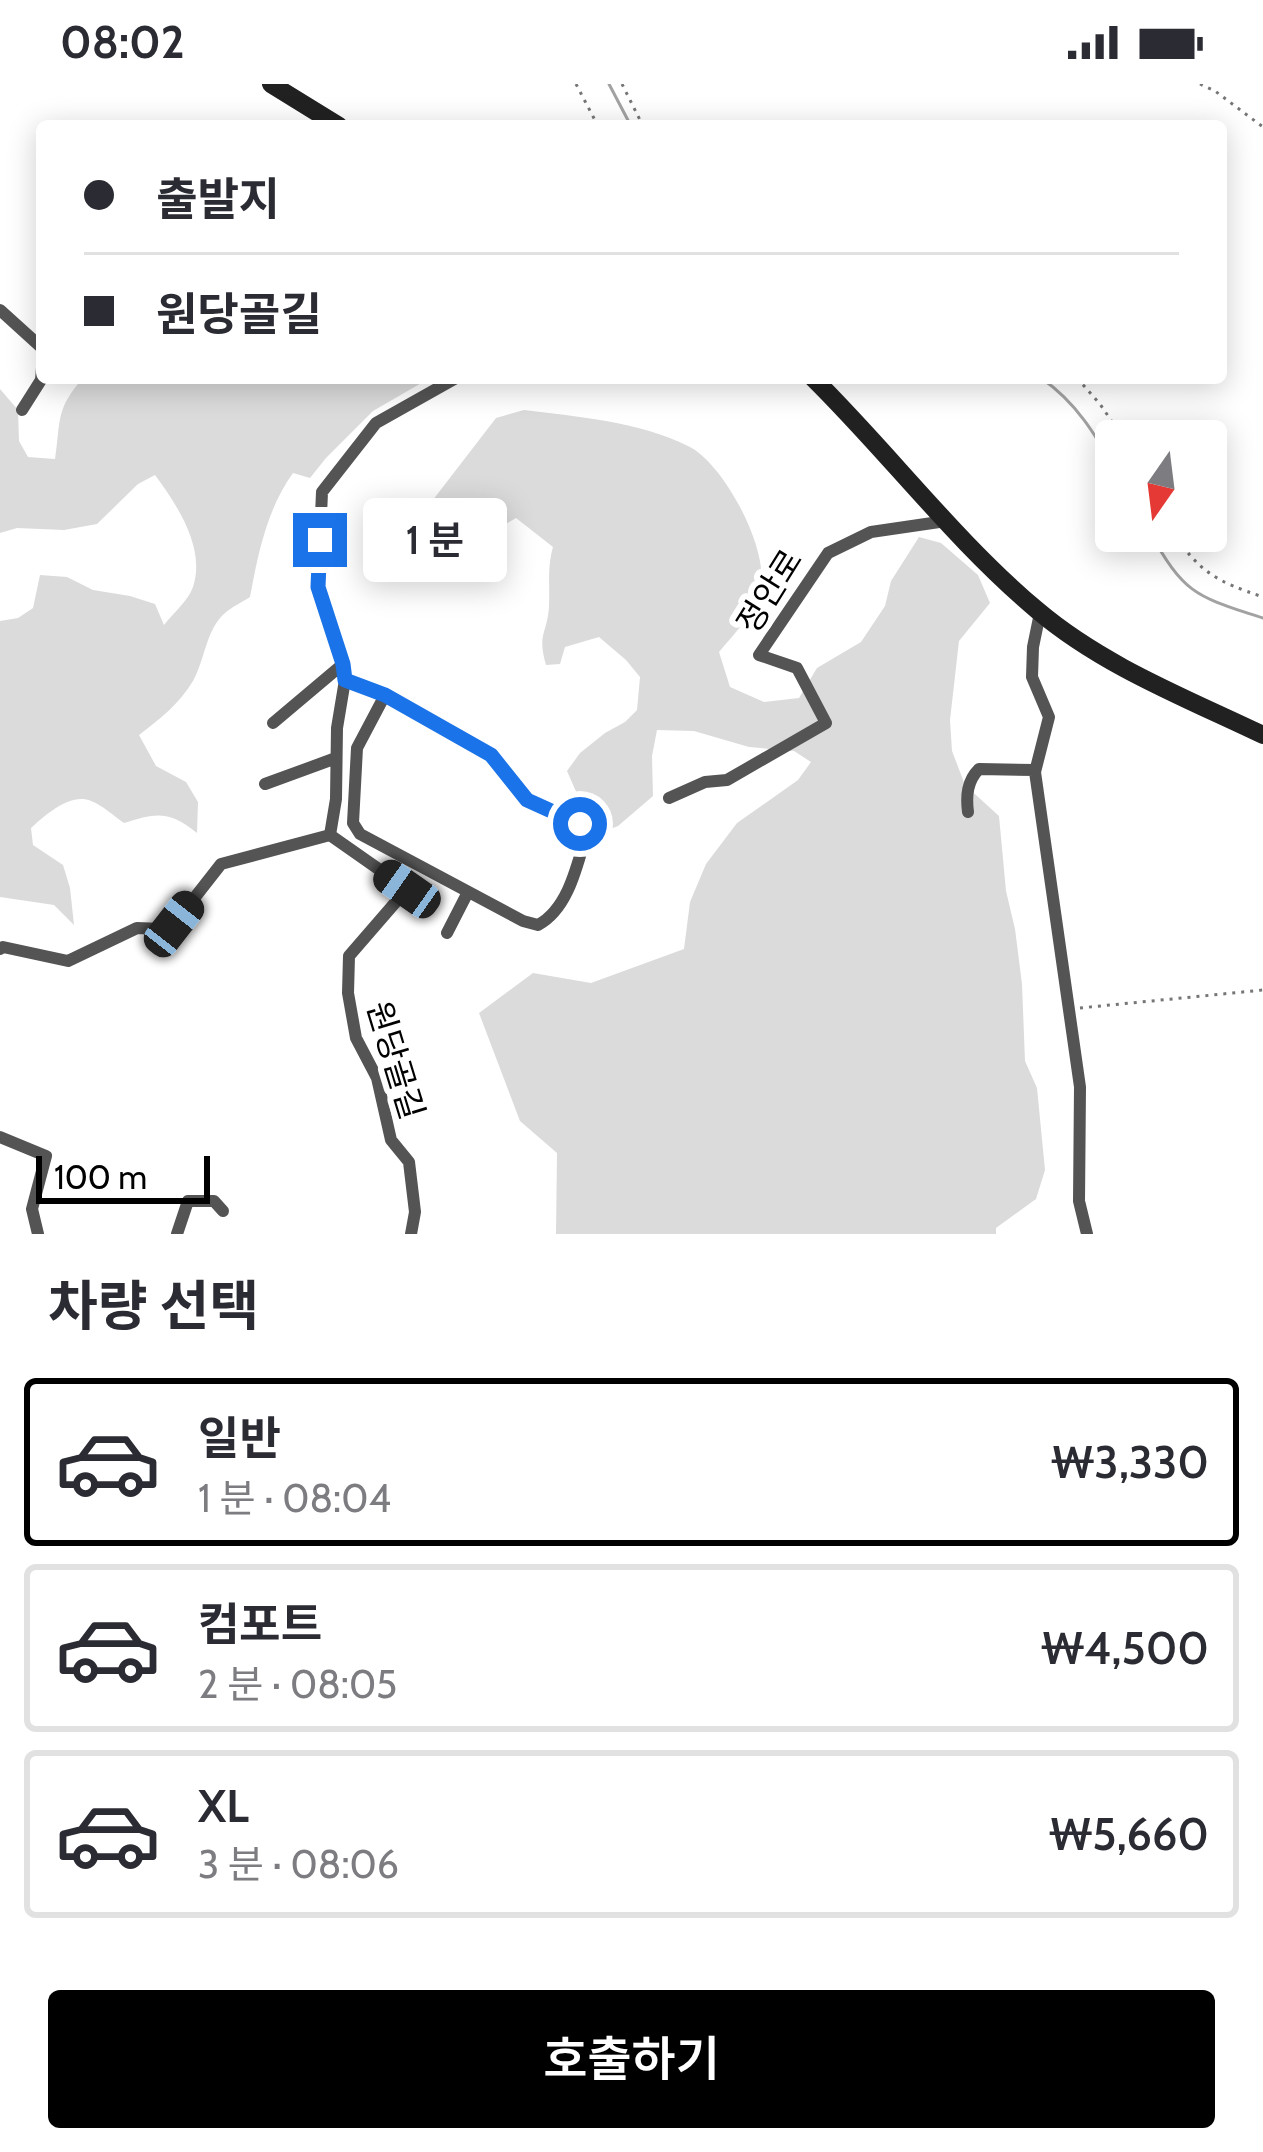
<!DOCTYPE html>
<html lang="ko">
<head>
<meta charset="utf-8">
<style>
  :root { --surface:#fff; --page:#f7f7f7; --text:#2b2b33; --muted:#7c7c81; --line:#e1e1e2; --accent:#000 }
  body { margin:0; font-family:Cabin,"Noto Sans KR",sans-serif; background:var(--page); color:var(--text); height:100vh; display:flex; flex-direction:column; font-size:45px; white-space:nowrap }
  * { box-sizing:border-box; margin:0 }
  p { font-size:39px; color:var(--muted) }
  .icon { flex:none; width:66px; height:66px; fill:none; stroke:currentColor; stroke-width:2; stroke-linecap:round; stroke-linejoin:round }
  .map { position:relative; height:1150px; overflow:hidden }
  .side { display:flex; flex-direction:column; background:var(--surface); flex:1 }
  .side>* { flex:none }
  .banner { position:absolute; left:36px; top:36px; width:1191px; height:264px; border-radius:12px; box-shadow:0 6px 30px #0003; display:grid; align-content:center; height:264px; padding:0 48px; background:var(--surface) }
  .needle { width:78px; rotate:194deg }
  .tools { position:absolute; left:1095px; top:336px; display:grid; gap:24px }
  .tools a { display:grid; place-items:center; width:132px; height:132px; border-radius:12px; background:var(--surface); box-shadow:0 6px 30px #0003; font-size:60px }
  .scale { position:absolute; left:36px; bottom:30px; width:174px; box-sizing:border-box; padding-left:12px; border:6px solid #000; border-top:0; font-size:33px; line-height:42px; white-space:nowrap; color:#000; -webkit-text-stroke:9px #fff; paint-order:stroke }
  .end { position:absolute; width:54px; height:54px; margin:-27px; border:15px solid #1a73e8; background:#fff; box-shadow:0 0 0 6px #fff }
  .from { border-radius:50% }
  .bubble { position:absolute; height:84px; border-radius:12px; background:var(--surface); box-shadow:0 6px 30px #0003; font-size:39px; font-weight:600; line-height:84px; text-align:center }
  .car { position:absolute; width:36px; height:72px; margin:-36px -18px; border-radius:15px; box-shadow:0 0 9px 3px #0007; background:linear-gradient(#222 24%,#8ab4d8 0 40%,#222 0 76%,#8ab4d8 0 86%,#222 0) }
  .banner b { display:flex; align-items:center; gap:42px; height:114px; font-size:45px }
  .banner b+b { border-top:3px solid var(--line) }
  .banner i { width:30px; height:30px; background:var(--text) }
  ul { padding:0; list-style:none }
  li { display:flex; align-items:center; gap:36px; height:168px; margin:0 24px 18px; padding:0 24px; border:6px solid var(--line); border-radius:12px }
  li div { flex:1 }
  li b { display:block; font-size:45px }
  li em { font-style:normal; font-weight:600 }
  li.selected { border-color:var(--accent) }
  li>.icon { width:108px; height:108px; stroke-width:1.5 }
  h2 { padding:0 48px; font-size:54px; line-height:144px }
  .cta { display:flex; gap:24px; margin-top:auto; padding:24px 48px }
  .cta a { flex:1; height:138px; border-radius:12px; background:var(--accent); color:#fff; font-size:48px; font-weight:600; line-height:138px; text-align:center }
  .status { display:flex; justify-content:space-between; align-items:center; height:84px; padding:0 60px; background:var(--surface); direction:ltr }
  .status svg { height:33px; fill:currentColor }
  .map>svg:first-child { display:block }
  .green { fill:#dbdbdb }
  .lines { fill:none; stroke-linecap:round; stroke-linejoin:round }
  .stream { stroke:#a2a2a2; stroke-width:3 }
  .path { stroke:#767676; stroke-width:3; stroke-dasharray:3 6; stroke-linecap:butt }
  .street { stroke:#545454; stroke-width:12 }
  .secondary { stroke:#212121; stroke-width:18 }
  .route { stroke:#1a73e8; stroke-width:15 }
  .labels { text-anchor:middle; stroke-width:12; stroke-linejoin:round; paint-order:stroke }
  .street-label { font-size:33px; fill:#000; stroke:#fff }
</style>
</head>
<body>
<div class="status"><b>08:02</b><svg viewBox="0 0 49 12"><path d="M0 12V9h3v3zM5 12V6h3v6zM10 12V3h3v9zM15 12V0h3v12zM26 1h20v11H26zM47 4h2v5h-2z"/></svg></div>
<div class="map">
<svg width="1263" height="1150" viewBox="0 0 1263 1150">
  <rect width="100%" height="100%" fill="#fff"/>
  <path class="green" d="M 83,294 L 430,294 L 373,327 L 326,374 L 310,394 L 293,389 C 267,425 258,470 250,513 C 242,518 232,523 225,529 C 206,545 205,576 193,597 C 179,620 160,635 139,651 L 156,682 L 186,698 L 198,718 L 197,749 C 170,727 157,728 124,739 C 114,732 102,721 91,717 C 71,708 45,731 31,744 L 33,761 L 63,781 L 70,804 L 74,841 L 54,821 L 0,813 L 0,537 L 18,534 L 33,524 L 40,491 L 67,493 L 93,506 L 130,512 L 155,520 L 164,541 C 173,529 188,517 193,503 C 206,464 177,421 155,391 L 138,400 L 97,440 L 64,446 L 17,444 L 0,449 L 0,305 L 18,326 L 19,357 L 28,373 L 55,375 C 61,336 55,326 83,294 Z
    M 524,326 C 579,333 637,337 688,362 C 723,378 771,467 760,506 C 754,530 735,549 719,568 L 730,603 L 764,618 L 799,614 L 817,584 L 861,558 L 885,522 L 891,497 L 919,453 L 941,459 L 978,491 L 990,519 L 959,557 L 950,636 L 952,667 L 965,701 L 999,732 L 1006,807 L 1015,845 L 1022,900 L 1025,977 L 1037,1004 L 1045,1086 L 1036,1115 L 996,1144 L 996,1150 L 556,1150 L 557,1069 L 520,1037 L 479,929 L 533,889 L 591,899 L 684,865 L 690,818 L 706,780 L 737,739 L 798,696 L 811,678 L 794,667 L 749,663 L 694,647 L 657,646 L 652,672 L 653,712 L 618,742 L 605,747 L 581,719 L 567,687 L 580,669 L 605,649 L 625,638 L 637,626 L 640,593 L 626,576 L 599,553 L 565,563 L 560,580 L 546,581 C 537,550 547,550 549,523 C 550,502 547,484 553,463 L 516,434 L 486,452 L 450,467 L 415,456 L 419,434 L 496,334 Z"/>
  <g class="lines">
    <path class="stream" d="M 609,0 L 631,42
      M 1041,294 C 1076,318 1096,351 1116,388
      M 1149,447 C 1185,511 1195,512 1263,534"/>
    <path class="path" d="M 576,0 L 598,42
      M 622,0 L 643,42
      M 1200,0 L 1215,7 L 1263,43
      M 1077,294 L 1100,320 L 1125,357
      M 1172,447 C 1200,489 1216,497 1263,513
      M 1080,924 L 1263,906"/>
    <path class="street" d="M 0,226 L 42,264
      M 22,326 L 41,296 L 42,284
      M 1040,529 L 1033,563 L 1032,593 L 1049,633 L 1035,688 L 1080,1003 L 1079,1117 L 1087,1150
      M 345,596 L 385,611 L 491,671 L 527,716 L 580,740 L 586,751 C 577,782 568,825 538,841 L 523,837 L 360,750 L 353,739 L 357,664 L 385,611
      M 273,639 L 343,580
      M 265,700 L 336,674
      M 669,714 L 705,698 L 727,696 L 826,639 L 797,584 L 759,571 L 828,469 L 871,448 L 946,437
      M 968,728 C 966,712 967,697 979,685 L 1035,686
      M 447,849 L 468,808
      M 0,865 L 3,863 L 68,877 L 137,844 L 162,845 L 174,840 L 221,780 L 330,751
      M 0,1053 L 46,1072 L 32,1125 L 38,1150
      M 177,1150 L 188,1117 L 214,1117 L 223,1127
      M 411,1150 L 415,1128 L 409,1078 L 391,1056 L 377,994 L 356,954 L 348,909 L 349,872 L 407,805 L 330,751 L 336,715 L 337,644 L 345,596 L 343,580 L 318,503 L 322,408 L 376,339 L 456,294"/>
    <path class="secondary" d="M 271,0 L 339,42
      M 813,294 C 889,369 955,457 1037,526 C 1103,582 1186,614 1263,651"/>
  </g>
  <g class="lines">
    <path class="route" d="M 320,456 L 318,503 L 343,580 L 345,596 L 385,611 L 491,671 L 527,716 L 580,740"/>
  </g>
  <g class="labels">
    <g class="street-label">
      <text transform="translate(769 507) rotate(-58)" y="12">정안로</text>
      <text transform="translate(396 976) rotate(73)" y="12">원당골길</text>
    </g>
  </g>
</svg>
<div class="tools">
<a><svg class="needle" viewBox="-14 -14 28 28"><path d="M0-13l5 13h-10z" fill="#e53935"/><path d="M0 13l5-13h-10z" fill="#7c7c81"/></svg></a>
</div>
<div class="scale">100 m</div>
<i class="end from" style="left:580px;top:740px"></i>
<i class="end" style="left:320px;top:456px"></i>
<div class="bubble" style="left:363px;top:414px;width:144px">1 분</div>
<i class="car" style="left:407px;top:805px;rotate:305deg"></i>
<i class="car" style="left:174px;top:840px;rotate:38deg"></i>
<div class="banner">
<b><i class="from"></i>출발지</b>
<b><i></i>원당골길</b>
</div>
</div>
<section class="side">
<h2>차량 선택</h2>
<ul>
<li class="selected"><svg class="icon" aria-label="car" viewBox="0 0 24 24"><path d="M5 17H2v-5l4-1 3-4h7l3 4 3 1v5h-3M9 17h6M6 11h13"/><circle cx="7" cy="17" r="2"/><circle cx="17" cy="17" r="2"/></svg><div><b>일반</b><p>1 분 · 08:04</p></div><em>₩3,330</em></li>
<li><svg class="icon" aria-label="car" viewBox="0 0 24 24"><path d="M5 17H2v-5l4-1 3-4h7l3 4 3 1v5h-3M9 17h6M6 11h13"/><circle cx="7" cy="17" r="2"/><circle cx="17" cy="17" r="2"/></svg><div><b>컴포트</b><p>2 분 · 08:05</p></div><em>₩4,500</em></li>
<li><svg class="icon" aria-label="car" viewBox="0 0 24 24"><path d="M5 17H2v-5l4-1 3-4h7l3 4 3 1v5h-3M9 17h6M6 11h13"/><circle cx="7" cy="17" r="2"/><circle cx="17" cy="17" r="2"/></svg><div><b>XL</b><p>3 분 · 08:06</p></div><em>₩5,660</em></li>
</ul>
<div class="cta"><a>호출하기</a></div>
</section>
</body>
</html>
